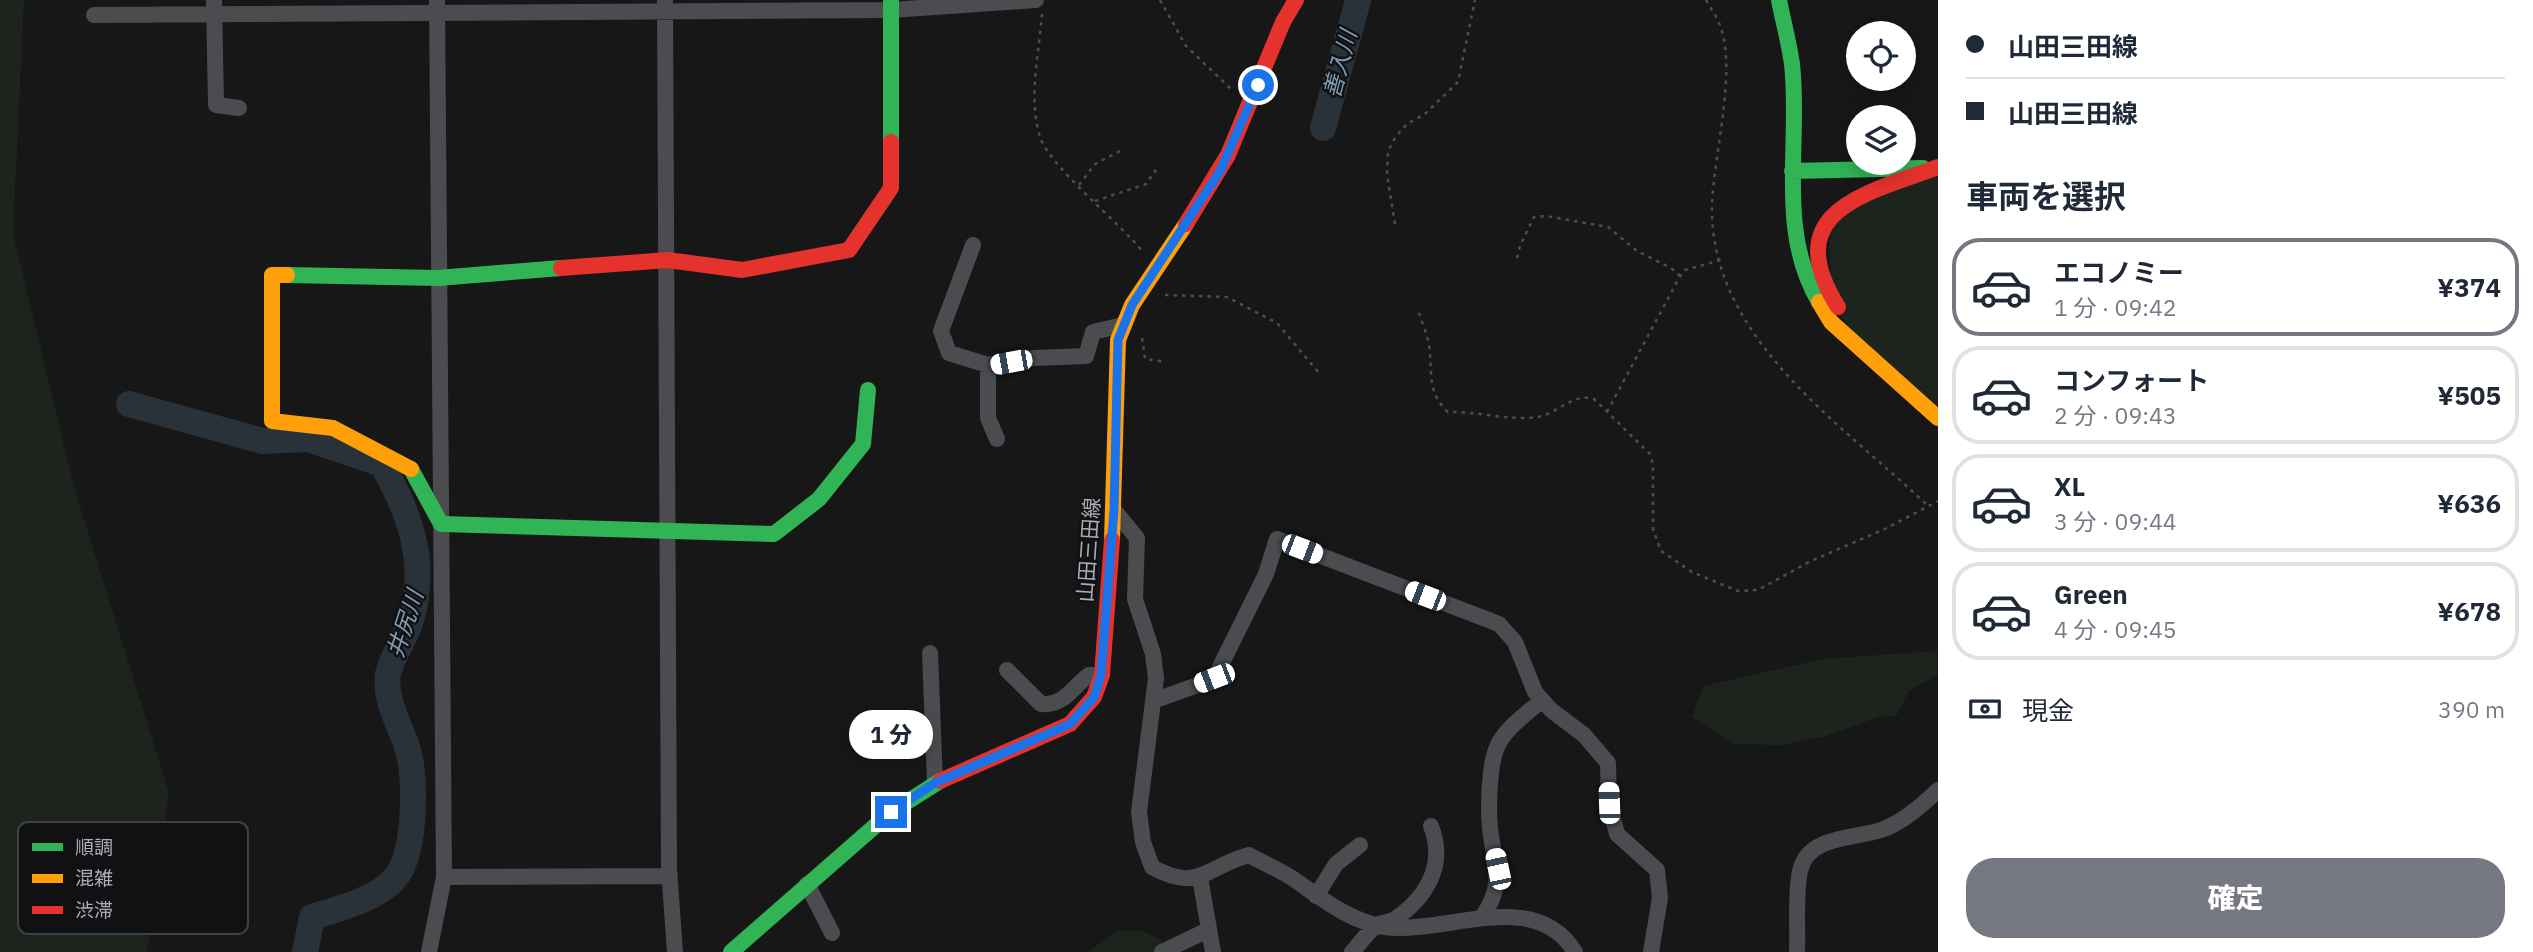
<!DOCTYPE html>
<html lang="ja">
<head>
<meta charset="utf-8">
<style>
  :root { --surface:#fff; --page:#f2f2f3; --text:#1f2937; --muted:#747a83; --line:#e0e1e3; --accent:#757880 }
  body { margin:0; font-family:"IBM Plex Sans","Noto Sans JP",sans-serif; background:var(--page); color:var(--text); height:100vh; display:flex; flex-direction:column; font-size:26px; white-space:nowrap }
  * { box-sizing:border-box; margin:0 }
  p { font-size:23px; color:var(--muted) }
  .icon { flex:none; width:38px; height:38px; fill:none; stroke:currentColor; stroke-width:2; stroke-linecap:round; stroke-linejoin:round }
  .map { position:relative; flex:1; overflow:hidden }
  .sheet { display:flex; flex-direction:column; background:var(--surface); width:595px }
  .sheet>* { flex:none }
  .banner { display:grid; align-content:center; height:154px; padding:0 28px; background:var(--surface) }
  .controls { position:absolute; left:1846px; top:21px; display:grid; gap:14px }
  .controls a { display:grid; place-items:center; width:70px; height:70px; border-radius:50%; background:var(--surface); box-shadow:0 4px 18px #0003; font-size:35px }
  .end { position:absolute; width:32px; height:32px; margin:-16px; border:9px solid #1a73e8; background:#fff; box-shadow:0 0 0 4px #fff }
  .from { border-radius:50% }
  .bubble { position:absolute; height:49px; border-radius:24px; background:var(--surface); box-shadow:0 4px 18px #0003; font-size:23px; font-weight:800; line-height:49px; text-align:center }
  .car { position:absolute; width:21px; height:42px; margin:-21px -10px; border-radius:9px; box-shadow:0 0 5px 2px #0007; background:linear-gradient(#fff 24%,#345 0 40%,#fff 0 76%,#345 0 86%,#fff 0) }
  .banner b { display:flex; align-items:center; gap:24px; height:66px; font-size:26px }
  .banner b+b { border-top:2px solid var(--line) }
  .banner i { width:18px; height:18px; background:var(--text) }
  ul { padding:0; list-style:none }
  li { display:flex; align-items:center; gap:21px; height:98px; margin:0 14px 10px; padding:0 14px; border:4px solid var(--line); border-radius:28px }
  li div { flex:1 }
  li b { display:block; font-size:26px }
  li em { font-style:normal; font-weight:800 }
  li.selected { border-color:var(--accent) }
  li>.icon { width:63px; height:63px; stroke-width:1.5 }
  h2 { padding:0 28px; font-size:32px; line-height:84px }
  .pay { display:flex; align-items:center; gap:18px; height:77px; padding:0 28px; font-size:26px }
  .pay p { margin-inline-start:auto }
  .primary-button { display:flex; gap:14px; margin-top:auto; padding:14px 28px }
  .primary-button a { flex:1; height:80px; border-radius:28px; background:var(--accent); color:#fff; font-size:28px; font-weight:800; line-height:80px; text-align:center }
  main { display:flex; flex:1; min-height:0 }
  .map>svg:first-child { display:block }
  .green { fill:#1d241e }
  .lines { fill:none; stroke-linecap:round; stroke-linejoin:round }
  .river { stroke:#2a3239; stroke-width:26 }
  .path { stroke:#4d4e52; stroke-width:2.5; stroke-dasharray:3.5 5; stroke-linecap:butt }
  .street { stroke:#4b4c50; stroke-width:16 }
  .fast { stroke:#30b455; stroke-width:16 }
  .slow { stroke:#ff9f0a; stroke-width:16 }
  .jam { stroke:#e5322d; stroke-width:16 }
  .route { stroke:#1a73e8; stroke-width:9 }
  .labels { text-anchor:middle; stroke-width:5; stroke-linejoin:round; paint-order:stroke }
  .street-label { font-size:21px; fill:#a8adb8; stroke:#111113 }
  .water-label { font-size:23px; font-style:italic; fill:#7f9bb3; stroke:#111113 }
  .key { fill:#111113; stroke:#3e4045; stroke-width:2 }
  .key-label { font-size:19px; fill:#a8adb8 }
</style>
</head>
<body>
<main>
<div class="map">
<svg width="1938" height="952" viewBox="0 0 1938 952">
  <rect width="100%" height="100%" fill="#171717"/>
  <path class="green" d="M 0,0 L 24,0 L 13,233 L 74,487 L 169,793 L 147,952 L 0,952 Z
    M 1938,170 L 1938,406 L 1858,339 L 1832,305 L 1829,235 L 1847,208 Z
    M 1937,651 L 1938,674 L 1909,691 L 1896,716 L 1878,717 L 1826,736 L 1783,745 L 1734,744 L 1692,717 L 1703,686 L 1823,659 Z
    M 1117,931 L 1143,931 L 1161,940 L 1164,952 L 1088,952 Z"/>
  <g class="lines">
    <path class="river" d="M 1323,128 L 1358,0
      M 129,404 L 262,441 L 308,439 L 382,464 C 410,514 428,562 411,620 C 406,638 392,655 388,674 C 384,701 401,726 408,750 C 416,780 415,844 400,871 C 385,898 340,908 312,917 L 305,952"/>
    <path class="path" d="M 1160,0 L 1186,46 L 1231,89
      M 1706,0 C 1710,8 1716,15 1719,23 C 1738,65 1714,155 1712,203 C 1708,337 1841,423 1927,505
      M 1042,14 C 1039,53 1028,99 1040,137 C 1049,166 1121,224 1144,253
      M 1079,185 L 1095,164 L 1122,150
      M 1095,201 L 1146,184 L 1156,170
      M 1395,224 L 1387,175 L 1388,151 L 1396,136 L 1407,124 L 1425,114 L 1458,82 L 1475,0
      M 1517,258 L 1520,246 L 1534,217 L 1546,216 L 1608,227 L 1637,251 L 1671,268 L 1680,276
      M 1165,295 L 1227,297 L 1277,323 L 1319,373
      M 1419,313 C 1422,323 1427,334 1429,345 C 1433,371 1426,392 1448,412 C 1477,411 1508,421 1537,417 C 1557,414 1574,392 1594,399 L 1650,454 L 1653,464 L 1653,529 L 1661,551 L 1692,572 L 1738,591 L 1758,590 L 1809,562 L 1887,528 L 1938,501
      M 1142,338 L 1145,359 L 1166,362
      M 1607,412 L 1679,278 L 1685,270 L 1721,260"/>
    <path class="street" d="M 214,0 L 216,105 L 239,108
      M 665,0 L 669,868 L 675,952
      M 94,15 L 891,10 L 1036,0
      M 973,245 L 941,331 L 949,353 L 988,365 L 1034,358 L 1086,356 L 1093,332 L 1123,325
      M 988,365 L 988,418 L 997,439
      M 1114,510 L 1137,538 L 1135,599 L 1153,654 L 1156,678 L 1139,812 L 1143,842 L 1152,867 C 1199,893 1205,867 1249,855 C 1263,863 1278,869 1292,878 C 1320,897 1350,922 1385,927 C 1446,935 1534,886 1575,952
      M 930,653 L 935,783
      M 1007,670 L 1041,704 C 1065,706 1072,687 1089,675 L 1102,675
      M 1153,701 L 1214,679 L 1266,574 L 1277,539 L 1499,624 L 1515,642 L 1535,692 L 1551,710 L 1584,735 L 1608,763 L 1609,803 L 1617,834 L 1657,870 L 1660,898 L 1651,952
      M 444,877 L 670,876
      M 1200,878 L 1213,952
      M 807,884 L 832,933
      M 1316,896 L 1336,864 L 1360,845
      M 1482,917 C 1506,883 1494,865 1490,828 C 1488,809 1489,765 1497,747 C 1504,729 1528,713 1542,700
      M 429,952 L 444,877 L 437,0
      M 1162,952 L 1208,930
      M 1352,952 C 1360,944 1369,929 1379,924 C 1384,922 1390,922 1395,919 C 1427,897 1446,865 1431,826
      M 1797,952 C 1798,926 1795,896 1800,871 C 1808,835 1854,839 1881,830 C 1902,823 1922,805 1938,790"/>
    <path class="fast" d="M 891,0 L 891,142
      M 1779,0 C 1783,21 1789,42 1792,64 C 1801,144 1776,229 1819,302
      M 1792,171 L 1923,168
      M 287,275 L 438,278 L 561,268
      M 411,469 L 441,524 L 774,534 L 819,499 L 863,444 L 868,390
      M 731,952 L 891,812 L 940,781"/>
    <path class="slow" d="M 287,275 L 272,275 L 272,421 L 333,428 L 411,469
      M 1819,302 L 1831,322 L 1938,418
      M 1112,540 L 1118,340 L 1132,305 L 1186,224"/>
    <path class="jam" d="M 1186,224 L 1228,155 L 1283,22 L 1296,0
      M 561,268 L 668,260 L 742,270 L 849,250 L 891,188 L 891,142
      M 1838,307 C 1777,210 1868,193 1938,167
      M 940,781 L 1070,724 L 1094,697 L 1102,675 L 1112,540"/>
  </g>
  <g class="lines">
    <path class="route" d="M 891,812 L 935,783 L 1070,724 L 1094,697 L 1101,675 L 1114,510 L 1118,340 L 1132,305 L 1220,171 L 1258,85"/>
  </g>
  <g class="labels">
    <g class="street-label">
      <text transform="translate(1089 550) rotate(-86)" y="7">山田三田線</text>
    </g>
    <g class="water-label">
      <text transform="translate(1340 64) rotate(-75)" y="8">善入川</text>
      <text transform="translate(405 624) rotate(-72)" y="8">井尻川</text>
    </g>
  </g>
  <rect x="18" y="822" width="230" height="112" rx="10" class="key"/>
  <rect x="32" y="843" width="31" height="8" fill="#30b455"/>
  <rect x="32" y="874" width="31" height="9" fill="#ff9f0a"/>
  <rect x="32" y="906" width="31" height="8" fill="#e5322d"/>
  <g class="key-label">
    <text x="75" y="854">順調</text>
    <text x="75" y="885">混雑</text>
    <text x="75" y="917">渋滞</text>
  </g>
</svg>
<div class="controls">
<a><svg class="icon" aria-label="locate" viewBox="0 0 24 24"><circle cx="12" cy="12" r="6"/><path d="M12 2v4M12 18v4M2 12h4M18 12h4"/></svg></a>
<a><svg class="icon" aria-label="layers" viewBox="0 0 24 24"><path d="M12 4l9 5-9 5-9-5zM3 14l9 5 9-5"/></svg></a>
</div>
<i class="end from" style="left:1258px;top:85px"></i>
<i class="end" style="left:891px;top:812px"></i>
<div class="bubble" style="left:849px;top:710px;width:84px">1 分</div>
<i class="car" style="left:1011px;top:362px;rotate:260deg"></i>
<i class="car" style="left:1302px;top:549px;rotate:111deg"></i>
<i class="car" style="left:1425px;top:596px;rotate:291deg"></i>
<i class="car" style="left:1214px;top:678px;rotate:249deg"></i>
<i class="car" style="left:1609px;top:803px;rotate:358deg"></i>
<i class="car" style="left:1498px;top:869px;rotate:348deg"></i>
</div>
<section class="sheet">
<div class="banner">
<b><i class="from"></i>山田三田線</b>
<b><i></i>山田三田線</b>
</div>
<h2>車両を選択</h2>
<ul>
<li class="selected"><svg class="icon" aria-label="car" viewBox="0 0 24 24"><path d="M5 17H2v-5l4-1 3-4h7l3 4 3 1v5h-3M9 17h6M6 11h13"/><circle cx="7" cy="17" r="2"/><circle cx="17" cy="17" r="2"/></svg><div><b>エコノミー</b><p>1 分 · 09:42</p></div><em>¥374</em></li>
<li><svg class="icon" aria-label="car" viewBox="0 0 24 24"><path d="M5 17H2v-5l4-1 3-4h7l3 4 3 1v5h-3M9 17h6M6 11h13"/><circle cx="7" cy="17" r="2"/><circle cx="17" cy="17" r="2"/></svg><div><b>コンフォート</b><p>2 分 · 09:43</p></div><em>¥505</em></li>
<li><svg class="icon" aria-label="car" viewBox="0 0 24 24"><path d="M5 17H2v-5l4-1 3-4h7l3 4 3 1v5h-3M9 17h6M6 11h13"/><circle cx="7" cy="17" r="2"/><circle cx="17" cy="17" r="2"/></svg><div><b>XL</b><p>3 分 · 09:44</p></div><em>¥636</em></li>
<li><svg class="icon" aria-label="car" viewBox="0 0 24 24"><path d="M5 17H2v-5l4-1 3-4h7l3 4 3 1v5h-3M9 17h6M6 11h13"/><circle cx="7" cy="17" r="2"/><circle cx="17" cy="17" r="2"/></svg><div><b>Green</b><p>4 分 · 09:45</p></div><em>¥678</em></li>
</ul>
<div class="pay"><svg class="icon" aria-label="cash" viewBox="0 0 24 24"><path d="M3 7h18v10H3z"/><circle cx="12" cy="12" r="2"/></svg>現金<p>390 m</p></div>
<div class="primary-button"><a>確定</a></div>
</section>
</main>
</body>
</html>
